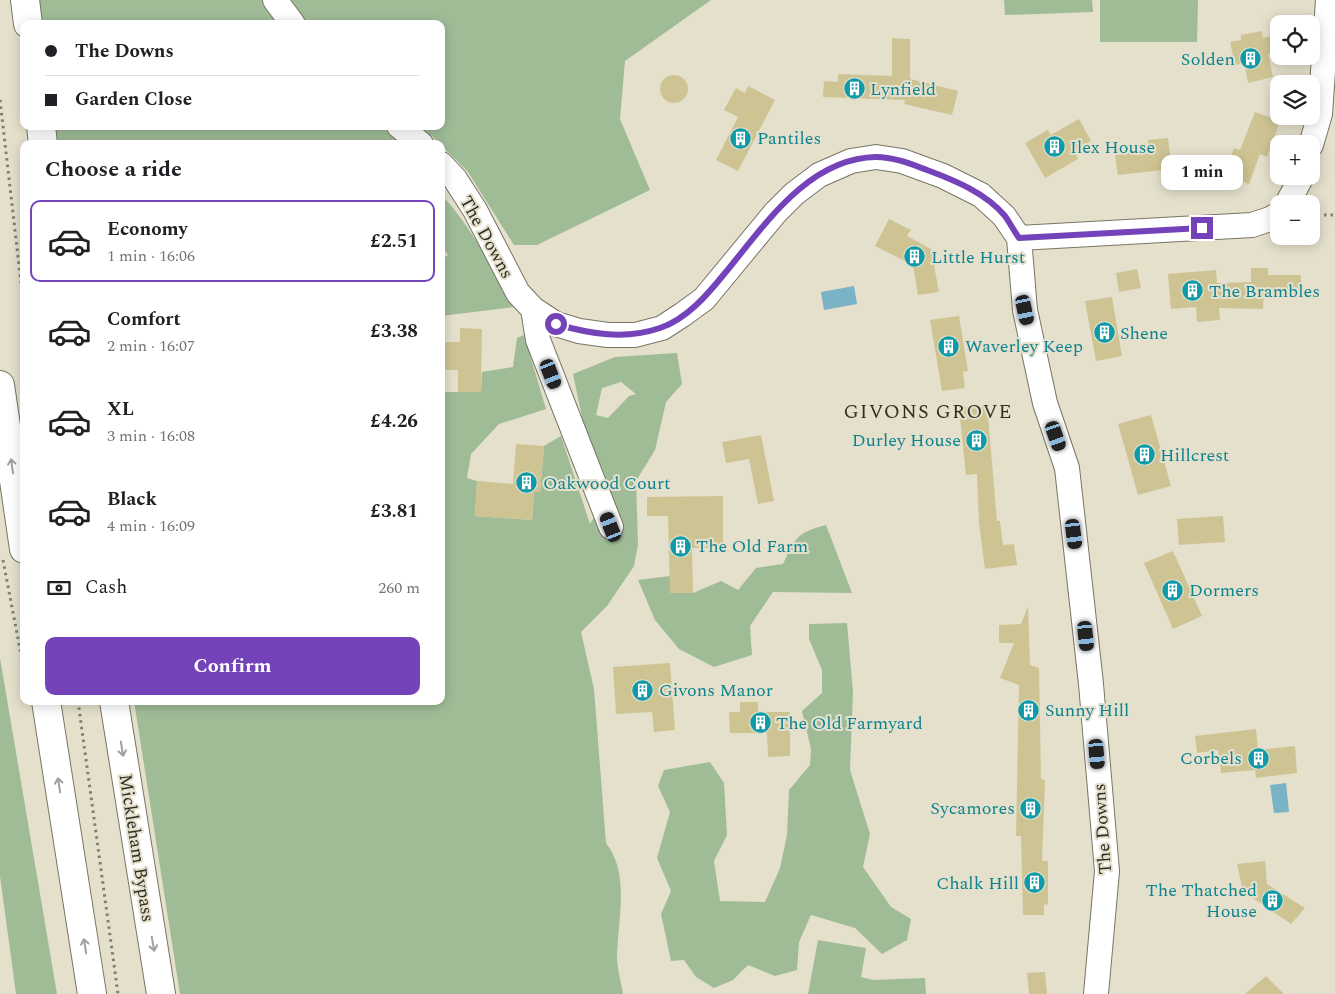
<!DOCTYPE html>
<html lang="en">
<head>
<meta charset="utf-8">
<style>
  :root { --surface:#fff; --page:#f6f6f6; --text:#202124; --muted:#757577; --line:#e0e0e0; --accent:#7442b9 }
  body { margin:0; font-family:Spectral,serif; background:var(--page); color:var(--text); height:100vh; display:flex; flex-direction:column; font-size:19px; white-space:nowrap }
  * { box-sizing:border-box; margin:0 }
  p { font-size:16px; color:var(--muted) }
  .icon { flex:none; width:28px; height:28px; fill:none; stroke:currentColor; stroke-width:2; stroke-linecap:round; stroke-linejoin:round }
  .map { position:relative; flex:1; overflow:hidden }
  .sheet { position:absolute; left:20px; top:140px; width:425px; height:565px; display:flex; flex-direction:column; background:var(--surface); border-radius:10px; box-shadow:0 2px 12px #0003 }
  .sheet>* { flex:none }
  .guide { position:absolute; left:20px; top:20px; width:425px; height:110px; border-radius:10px; box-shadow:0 2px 12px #0003; display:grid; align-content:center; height:110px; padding:0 25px; background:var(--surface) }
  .buttons { position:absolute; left:1270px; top:15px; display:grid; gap:10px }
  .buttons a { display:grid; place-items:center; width:50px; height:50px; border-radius:10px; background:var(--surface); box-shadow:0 2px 12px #0003; font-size:25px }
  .end { position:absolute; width:22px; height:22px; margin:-11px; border:6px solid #7442b9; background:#fff; box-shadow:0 0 0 2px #fff }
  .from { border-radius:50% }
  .bubble { position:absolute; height:35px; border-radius:10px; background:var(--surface); box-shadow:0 2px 12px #0003; font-size:16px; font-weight:700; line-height:35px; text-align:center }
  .car { position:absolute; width:15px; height:30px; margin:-15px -8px; border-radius:6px; box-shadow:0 0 4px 1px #0007; background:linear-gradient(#222 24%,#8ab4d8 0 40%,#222 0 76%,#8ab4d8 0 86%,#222 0) }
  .guide b { display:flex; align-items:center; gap:18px; height:48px; font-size:19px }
  .guide b+b { border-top:1px solid var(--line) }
  .guide i { width:12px; height:12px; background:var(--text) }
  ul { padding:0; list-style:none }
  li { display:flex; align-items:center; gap:15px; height:82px; margin:0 10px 8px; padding:0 15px; border:2px solid transparent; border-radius:10px }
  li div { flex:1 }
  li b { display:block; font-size:19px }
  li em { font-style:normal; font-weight:700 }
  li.active { border-color:var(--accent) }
  li>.icon { width:45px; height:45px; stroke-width:1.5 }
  h2 { padding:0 25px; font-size:22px; line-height:60px }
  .pay { display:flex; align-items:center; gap:12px; height:55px; padding:0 25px; font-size:19px }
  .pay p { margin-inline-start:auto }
  .action { display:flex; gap:10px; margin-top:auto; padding:10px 25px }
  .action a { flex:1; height:58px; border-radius:10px; background:var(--accent); color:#fff; font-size:20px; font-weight:700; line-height:58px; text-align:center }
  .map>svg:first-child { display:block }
  .green { fill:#9fbc97; fill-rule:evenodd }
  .water { fill:#7ab3c6 }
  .building { fill:#cec493 }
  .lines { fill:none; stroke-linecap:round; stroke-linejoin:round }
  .minor-casing { stroke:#787563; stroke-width:26 }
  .highway-casing { stroke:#787563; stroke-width:30 }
  .path { stroke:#817e71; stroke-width:3; stroke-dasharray:2.5 4; stroke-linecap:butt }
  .minor { stroke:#fff; stroke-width:24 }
  .highway { stroke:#fff; stroke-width:28 }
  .oneway { stroke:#a1a09d }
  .route { stroke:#7442b9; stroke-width:6 }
  .labels { text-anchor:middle; stroke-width:4; stroke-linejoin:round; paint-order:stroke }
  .culture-label { font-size:18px; fill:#0d838f; stroke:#e4e0cc; text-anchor:start }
  .street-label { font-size:18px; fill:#2e2c25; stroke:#e4e0cc }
  .quarter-label { font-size:20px; letter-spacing:1px; fill:#322e1f; stroke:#e4e0cc }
</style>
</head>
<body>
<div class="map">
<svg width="1335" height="994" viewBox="0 0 1335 994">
  <rect width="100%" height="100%" fill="#e4e0cc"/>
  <path class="green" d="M 36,0 L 711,0 L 625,61 L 620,119 L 650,190 L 537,245 L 514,245 L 468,172 L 431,135 L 418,144 L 54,144 L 52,126 L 441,126 L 441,24 L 39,24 Z
    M 1004,0 L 1092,0 L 1093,12 L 1005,15 Z
    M 1100,0 L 1198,0 L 1197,42 L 1100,42 Z
    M 441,194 C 471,227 493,267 513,307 L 441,316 L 441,260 L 448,255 L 441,245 Z
    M 524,335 L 546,409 L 499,424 L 471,454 L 467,478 L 477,481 L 475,516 L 532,520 L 534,491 L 540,492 L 544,446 L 561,436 L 590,524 L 611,490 L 584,427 L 573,374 L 615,357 L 677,353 L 682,384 L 666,402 L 655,450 L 636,481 L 638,545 L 634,566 L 607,606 L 581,632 L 594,689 L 606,843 C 631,875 617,922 617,960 C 618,971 621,983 623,994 L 180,994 L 134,701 L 441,701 L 441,392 L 481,392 L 482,372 L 513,367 L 517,338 ZM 621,382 L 636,394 L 629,396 L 608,418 L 596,415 L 602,388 Z
    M 826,525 L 852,593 L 773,592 L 750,626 L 752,655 L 714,667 L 679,649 L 655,620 L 638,580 L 670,576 L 693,593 L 721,581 L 738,590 L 756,568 L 783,564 C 796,537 796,533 826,525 Z
    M 847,623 L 853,692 L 850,770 L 870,834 L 863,867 L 891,907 L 911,919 L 907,940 L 882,954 L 855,928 L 811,915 L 799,942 L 797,970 L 775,976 L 748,965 L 733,980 L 714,988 L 696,977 L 684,960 L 671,961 L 661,914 L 671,891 L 657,858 L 670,812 L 658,786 L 664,770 L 710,762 L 724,783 L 727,835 L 714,861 L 720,901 L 765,902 L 780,868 L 787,835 L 789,790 L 810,765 L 811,749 L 802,711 L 822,693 L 822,670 L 809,639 L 809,624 Z
    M 0,658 L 57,994 L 16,994 L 0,876 Z
    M 818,940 L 866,948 L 861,977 L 873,980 L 925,978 L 926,994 L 808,994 Z"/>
  <path class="water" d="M 854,286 L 857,304 L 824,310 L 821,292 Z
    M 1286,783 L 1289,812 L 1274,813 L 1270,785 Z"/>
  <path class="building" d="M 1262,31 L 1263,38 L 1279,35 L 1279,52 L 1268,54 L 1273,77 L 1248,83 L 1244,63 L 1235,65 L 1230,42 L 1241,40 L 1241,35 Z
    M 892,38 L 910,39 L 910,79 L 958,91 L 952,115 L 904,104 L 905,100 L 823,97 L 824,81 L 838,82 L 838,74 L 892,76 Z
    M660 89a14 14 0 1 1 28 0a14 14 0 1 1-28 0Z
    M 748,86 L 775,100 L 738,171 L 716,160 L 738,117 L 724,110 L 736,88 L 745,93 Z
    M 1255,112 L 1280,121 L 1267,157 L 1260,154 L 1249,184 L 1224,174 L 1234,148 L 1240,150 Z
    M 1079,119 L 1091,141 L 1075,150 L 1078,159 L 1045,178 L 1025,143 L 1048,130 L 1051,135 Z
    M 1168,138 L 1172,169 L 1118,175 L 1115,155 L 1149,151 L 1148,140 Z
    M 889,219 L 911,230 L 907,236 L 931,249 L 939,292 L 918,295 L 913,265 L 875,246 Z
    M 1251,268 L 1268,268 L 1268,275 L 1301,275 L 1301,295 L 1264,295 L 1263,309 L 1219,308 L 1220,320 L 1197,322 L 1196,307 L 1171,309 L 1168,274 L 1216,270 L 1217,283 L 1251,282 Z
    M 1137,269 L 1141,288 L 1119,292 L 1116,273 Z
    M 1112,297 L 1122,356 L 1096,361 L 1085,301 Z
    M 959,316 L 968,371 L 963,372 L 965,388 L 942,391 L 930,320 Z
    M 460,328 L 482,329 L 481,392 L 458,392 L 458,370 L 444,370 L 444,342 L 460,342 Z
    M 987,405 L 997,521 L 1000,521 L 1003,545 L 1014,544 L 1017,565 L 985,569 L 979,523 L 977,474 L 966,475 L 959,408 Z
    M 1151,415 L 1171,486 L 1138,495 L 1118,424 Z
    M 761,435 L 774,501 L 758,504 L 749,459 L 726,463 L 722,442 Z
    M 516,444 L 544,446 L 540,492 L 534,492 L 532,520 L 475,516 L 477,481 L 513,484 Z
    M 723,496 L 723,548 L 692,548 L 693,593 L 670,593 L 668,516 L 647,516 L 647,497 Z
    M 1223,516 L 1225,542 L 1179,545 L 1177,519 Z
    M 1173,551 L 1202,616 L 1173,629 L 1144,563 Z
    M 1028,606 L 1030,665 L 1039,668 L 1041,779 L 1045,780 L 1042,861 L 1048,861 L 1048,904 L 1044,905 L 1044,915 L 1023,915 L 1021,836 L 1016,836 L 1019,685 L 1000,678 L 1014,643 L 999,643 L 999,625 L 1021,624 Z
    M 670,663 L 675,730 L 654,732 L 652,712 L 616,714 L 613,667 Z
    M 740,702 L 758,702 L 758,712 L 790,712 L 790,756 L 768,757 L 767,733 L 730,733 L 729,712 L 740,712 Z
    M 1256,729 L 1258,750 L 1295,746 L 1297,773 L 1256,778 L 1255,770 L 1221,773 L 1218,750 L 1197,753 L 1195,736 Z
    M 1265,861 L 1267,884 L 1305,908 L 1291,924 L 1243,891 L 1237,864 Z
    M 1045,972 L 1047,994 L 1029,994 L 1027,973 Z
    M 1266,976 L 1284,994 L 1245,994 Z"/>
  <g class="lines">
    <defs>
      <path id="minor" d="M 275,0 L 293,24
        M 399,126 L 421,144
        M 1311,145 L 1320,114 L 1328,0
        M 441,164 L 455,179 L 475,210 L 518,293 L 533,309 L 556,324 L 579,331 L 608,335 L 635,335 L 662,328 L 682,315 L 704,299 L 775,213 L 794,194 L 819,175 L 851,161 L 876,157 L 902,161 L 943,176 L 981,195 L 1004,216 L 1019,238 L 1025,310 L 1045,403 L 1067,468 L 1091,684 L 1107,871 L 1096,994
        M 1287,204 L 1302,176
        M 1019,238 L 1252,225 L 1270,219 L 1279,214
        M 533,309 L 538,340 L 611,527"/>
      <path id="highway" d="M 25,0 L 28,24
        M 41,126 L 43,144
        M 0,385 L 24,549
        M 46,701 L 92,994
        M 114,701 L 161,994"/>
    </defs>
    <use href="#minor" class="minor-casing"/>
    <use href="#highway" class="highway-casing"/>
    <path class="path" d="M 0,100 L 24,309
      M 1311,215 L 1335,215
      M 3,560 L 24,670
      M 78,701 L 118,994"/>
    <use href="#minor" class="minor"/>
    <use href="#highway" class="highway"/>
  </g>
  <defs><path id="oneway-shaft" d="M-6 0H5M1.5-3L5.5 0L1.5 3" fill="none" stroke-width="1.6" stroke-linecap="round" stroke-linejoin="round" transform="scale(1.25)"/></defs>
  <g class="oneway">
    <use href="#oneway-shaft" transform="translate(12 466) rotate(-98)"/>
    <use href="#oneway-shaft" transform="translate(122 749) rotate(81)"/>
    <use href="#oneway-shaft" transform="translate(59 785) rotate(-99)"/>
    <use href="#oneway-shaft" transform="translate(153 944) rotate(80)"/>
    <use href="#oneway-shaft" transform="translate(85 946) rotate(-99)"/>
  </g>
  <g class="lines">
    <path class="route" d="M 556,324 C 590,334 625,340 660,328 C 687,319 708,294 725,273 C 764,226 808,158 876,157 C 894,157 911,164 927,170 C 954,180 986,193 1005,216 C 1010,223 1014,231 1019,238 L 1202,228"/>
  </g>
  <defs>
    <symbol id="building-disc" viewBox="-11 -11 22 22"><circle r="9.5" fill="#0f9aa8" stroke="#e4e0cc"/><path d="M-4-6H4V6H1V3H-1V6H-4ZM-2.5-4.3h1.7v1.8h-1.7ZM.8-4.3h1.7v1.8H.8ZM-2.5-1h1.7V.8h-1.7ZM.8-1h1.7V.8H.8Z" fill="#fff"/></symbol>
  </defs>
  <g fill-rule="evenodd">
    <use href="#building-disc" x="1238" y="46" width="25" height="25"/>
    <use href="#building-disc" x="842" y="76" width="25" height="25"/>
    <use href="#building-disc" x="728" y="126" width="25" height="25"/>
    <use href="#building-disc" x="1042" y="134" width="25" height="25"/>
    <use href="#building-disc" x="902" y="244" width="25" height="25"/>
    <use href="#building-disc" x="1180" y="278" width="25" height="25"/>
    <use href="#building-disc" x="1092" y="320" width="25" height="25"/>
    <use href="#building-disc" x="936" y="334" width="25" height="25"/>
    <use href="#building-disc" x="964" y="428" width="25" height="25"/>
    <use href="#building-disc" x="1132" y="442" width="25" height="25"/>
    <use href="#building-disc" x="514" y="470" width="25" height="25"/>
    <use href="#building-disc" x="668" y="534" width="25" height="25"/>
    <use href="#building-disc" x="1160" y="578" width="25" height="25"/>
    <use href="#building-disc" x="630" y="678" width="25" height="25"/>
    <use href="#building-disc" x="1016" y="698" width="25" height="25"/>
    <use href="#building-disc" x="748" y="710" width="25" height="25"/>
    <use href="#building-disc" x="1246" y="746" width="25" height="25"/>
    <use href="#building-disc" x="1018" y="796" width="25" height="25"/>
    <use href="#building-disc" x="1022" y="870" width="25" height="25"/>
    <use href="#building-disc" x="1260" y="888" width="25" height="25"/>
  </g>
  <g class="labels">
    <g class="culture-label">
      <text x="1235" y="65" text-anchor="end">Solden</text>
      <text x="870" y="95">Lynfield</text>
      <text x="757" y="144">Pantiles</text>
      <text x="1070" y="153">Ilex House</text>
      <text x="931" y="263">Little Hurst</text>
      <text x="1209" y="297">The Brambles</text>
      <text x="1120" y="339">Shene</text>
      <text x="965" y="352">Waverley Keep</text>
      <text x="961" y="446" text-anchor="end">Durley House</text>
      <text x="1160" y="461">Hillcrest</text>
      <text x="543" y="489">Oakwood Court</text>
      <text x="696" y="552">The Old Farm</text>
      <text x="1189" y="596">Dormers</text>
      <text x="659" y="696">Givons Manor</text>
      <text x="1045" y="716">Sunny Hill</text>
      <text x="776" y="729">The Old Farmyard</text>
      <text x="1242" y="764" text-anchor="end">Corbels</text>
      <text x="1015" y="814" text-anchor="end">Sycamores</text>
      <text x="1019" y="889" text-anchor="end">Chalk Hill</text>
      <text x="1257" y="896" text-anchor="end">The Thatched<tspan x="1257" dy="21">House</tspan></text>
    </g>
    <g class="street-label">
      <text transform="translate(487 237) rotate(61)" y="6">The Downs</text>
      <text transform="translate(1102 829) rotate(-94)" y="6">The Downs</text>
      <text transform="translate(137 848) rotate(81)" y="6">Mickleham Bypass</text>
    </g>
    <g class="quarter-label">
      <text x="928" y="418">GIVONS GROVE</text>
    </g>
  </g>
</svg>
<div class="buttons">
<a><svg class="icon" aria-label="locate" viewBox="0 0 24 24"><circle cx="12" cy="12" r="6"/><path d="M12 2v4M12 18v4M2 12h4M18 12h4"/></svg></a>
<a><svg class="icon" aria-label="layers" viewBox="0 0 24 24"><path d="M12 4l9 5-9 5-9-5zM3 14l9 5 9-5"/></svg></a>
<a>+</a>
<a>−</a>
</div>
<i class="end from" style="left:556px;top:324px"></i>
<i class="end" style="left:1202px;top:228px"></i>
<div class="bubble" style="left:1161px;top:155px;width:82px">1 min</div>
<i class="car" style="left:1025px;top:310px;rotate:168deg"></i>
<i class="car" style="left:551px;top:374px;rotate:159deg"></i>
<i class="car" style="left:1056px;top:436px;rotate:161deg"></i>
<i class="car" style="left:611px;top:527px;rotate:339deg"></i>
<i class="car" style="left:1074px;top:534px;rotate:173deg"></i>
<i class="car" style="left:1086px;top:636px;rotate:174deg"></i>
<i class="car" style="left:1097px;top:754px;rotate:175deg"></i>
<div class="guide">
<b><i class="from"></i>The Downs</b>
<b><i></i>Garden Close</b>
</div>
<section class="sheet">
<h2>Choose a ride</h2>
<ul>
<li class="active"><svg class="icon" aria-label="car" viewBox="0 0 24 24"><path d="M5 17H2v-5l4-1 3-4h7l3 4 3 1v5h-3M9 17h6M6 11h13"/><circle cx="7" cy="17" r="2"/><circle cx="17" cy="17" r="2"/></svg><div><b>Economy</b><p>1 min · 16:06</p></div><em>£2.51</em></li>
<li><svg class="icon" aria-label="car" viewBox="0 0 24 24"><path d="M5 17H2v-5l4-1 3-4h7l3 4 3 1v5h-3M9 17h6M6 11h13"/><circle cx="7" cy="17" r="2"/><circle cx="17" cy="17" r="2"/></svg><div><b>Comfort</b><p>2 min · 16:07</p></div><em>£3.38</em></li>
<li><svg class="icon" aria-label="car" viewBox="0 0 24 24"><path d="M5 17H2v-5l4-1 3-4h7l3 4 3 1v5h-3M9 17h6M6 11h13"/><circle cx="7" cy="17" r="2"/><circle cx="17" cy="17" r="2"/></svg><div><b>XL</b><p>3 min · 16:08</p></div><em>£4.26</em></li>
<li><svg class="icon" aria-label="car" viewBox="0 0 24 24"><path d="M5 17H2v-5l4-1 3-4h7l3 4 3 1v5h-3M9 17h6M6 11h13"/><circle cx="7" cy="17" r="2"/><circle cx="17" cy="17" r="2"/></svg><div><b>Black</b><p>4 min · 16:09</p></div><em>£3.81</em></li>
</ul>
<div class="pay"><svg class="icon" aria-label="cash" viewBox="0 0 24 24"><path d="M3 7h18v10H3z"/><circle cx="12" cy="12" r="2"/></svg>Cash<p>260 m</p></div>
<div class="action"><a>Confirm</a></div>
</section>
</div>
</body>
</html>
